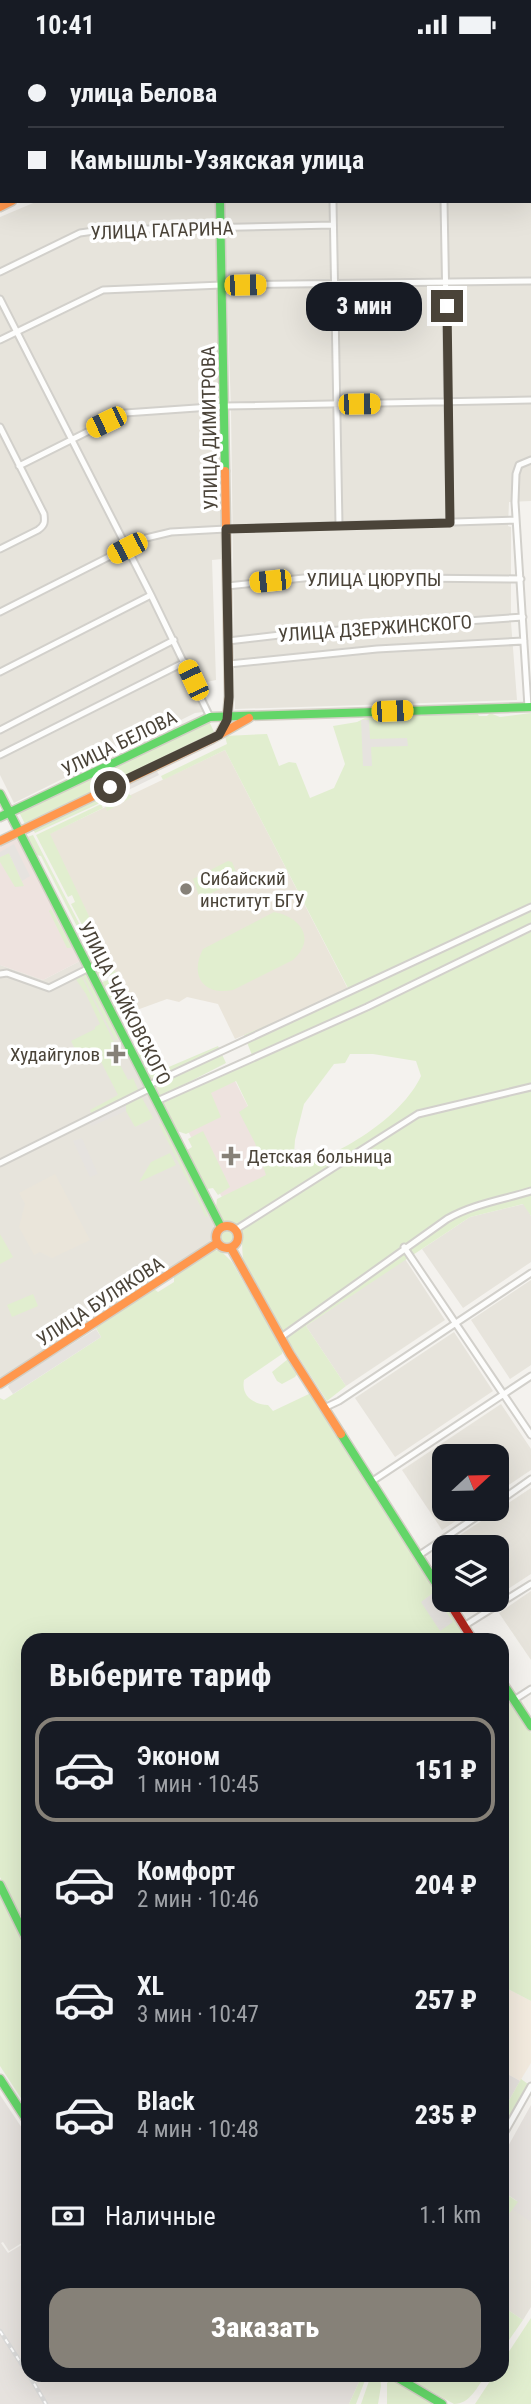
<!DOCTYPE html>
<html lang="ru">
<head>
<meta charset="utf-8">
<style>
  :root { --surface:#171b24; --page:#20242c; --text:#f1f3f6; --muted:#9ea1a6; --line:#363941; --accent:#868178 }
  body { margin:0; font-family:"Roboto Condensed",sans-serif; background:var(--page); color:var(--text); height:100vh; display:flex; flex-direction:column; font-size:26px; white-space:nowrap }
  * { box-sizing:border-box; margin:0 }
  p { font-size:23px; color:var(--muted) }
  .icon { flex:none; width:38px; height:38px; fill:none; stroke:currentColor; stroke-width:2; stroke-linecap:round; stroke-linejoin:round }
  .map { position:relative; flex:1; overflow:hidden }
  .side { position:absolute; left:21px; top:1584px; width:488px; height:749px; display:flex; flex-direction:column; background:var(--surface); border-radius:21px; box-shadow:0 7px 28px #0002 }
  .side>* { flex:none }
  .banner { position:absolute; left:0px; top:0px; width:532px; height:154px; box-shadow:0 7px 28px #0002; display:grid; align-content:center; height:154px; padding:0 28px; background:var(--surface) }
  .needle { width:46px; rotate:68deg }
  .fabs { position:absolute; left:432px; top:1395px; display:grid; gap:14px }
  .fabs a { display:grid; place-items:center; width:77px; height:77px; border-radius:14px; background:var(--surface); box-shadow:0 7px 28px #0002; font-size:35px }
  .end { position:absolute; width:32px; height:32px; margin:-16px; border:9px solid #4b4439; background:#fff; box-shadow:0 0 0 4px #fff }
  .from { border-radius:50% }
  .bubble { position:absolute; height:49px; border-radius:21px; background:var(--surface); box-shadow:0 7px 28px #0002; font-size:23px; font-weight:800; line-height:49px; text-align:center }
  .car { position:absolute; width:21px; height:42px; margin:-21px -10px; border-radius:9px; box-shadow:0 0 5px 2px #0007; background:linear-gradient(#f5c518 24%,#345 0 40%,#f5c518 0 76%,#345 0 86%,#f5c518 0) }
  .banner b { display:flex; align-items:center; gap:24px; height:66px; font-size:26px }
  .banner b+b { border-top:2px solid var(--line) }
  .banner i { width:18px; height:18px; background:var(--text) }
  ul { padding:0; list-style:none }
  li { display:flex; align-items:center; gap:21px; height:105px; margin:0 14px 10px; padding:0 14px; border:4px solid transparent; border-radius:21px }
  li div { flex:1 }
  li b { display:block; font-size:26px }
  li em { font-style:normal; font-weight:800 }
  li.selected { border-color:var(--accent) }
  li>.icon { width:63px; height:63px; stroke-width:1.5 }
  h2 { padding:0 28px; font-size:32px; line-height:84px }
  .pay { display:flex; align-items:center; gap:18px; height:77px; padding:0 28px; font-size:26px }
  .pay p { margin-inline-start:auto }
  .action { display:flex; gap:14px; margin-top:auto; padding:14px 28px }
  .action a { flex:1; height:80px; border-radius:21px; background:var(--accent); color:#fff; font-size:28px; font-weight:800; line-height:80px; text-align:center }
  .status { display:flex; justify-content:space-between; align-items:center; height:49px; padding:0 35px; background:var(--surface); direction:ltr }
  .status svg { height:19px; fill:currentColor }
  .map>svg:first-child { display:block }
  .residential { fill:#e7e4dc }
  .commercial { fill:#f3ebdf }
  .industrial { fill:#e6e2de }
  .education { fill:#eae5da }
  .medical { fill:#eee3df }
  .green { fill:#e1eecf; fill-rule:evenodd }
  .parking { fill:#e6e3df }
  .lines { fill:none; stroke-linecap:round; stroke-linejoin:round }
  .river { stroke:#c0ddf1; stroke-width:9 }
  .street-casing { stroke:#d2d0cb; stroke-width:9 }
  .fast-casing { stroke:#d3cfc5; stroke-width:11 }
  .slow-casing { stroke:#d3cfc5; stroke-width:11 }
  .jam-casing { stroke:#d3cfc5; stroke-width:11 }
  .street { stroke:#fdfdfc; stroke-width:5 }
  .fast { stroke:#63d668; stroke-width:8 }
  .slow { stroke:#ff974d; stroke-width:8 }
  .jam { stroke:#b3261e; stroke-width:8 }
  .rail-casing { stroke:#dbdbda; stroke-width:4.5 }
  .rail { stroke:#fff; stroke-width:2; stroke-dasharray:5; stroke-linecap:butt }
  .route { stroke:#4b4439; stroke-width:9 }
  .poi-dot { fill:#868178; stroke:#fff; stroke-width:2.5 }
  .labels { text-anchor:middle; stroke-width:7; stroke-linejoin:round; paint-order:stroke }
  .street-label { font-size:19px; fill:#4b4439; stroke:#fff }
  .poi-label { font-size:19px; fill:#4b4439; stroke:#fff; text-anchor:start }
</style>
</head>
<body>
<div class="status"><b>10:41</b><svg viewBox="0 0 49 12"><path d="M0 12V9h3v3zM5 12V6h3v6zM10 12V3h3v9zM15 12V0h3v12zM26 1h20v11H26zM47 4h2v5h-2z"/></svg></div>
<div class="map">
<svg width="531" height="2355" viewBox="0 0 531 2355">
  <rect width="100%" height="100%" fill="#f4f2ee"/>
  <path class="residential" d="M 531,117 L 531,452 L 509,453 L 508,477 L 511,478 L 511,573 L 517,651 L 235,660 L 231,361 L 224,152 L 530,152 Z
    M 38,152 L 217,152 L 222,510 L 212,511 L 216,631 L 202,634 L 191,639 L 203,663 L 195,664 L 14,754 L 0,726 L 0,168 Z
    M 80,912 L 214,1176 L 213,1188 L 205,1199 L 0,1330 L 0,916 L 43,931 Z
    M 524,1155 L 531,1167 L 531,1213 L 463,1259 L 422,1200 L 470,1168 Z
    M 405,1210 L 445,1271 L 346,1337 L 306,1277 Z
    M 531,1231 L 531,1316 L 510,1330 L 471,1271 Z
    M 454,1283 L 493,1342 L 395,1408 L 355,1349 Z
    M 501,1355 L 531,1400 L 531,1421 L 497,1444 L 497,1407 L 444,1407 L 444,1460 L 474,1460 L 442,1481 L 402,1421 Z
    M 531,1439 L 531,1525 L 497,1547 L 497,1498 L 455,1498 L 451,1492 Z
    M 531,1542 L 531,1611 L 499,1564 Z
    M 513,2159 L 531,2172 L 531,2258 L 523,2271 L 502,2257 L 502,2174 Z"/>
  <path class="commercial" d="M 502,1937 L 531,1952 L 531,2014 L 520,2032 L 502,2022 Z"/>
  <path class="industrial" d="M 502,2022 L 520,2032 L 502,2064 Z
    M 0,2046 L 28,2088 L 28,2190 L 9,2202 L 3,2193 L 1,2194 L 8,2204 L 28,2192 L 28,2326 L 348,2326 L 359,2333 L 349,2355 L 0,2355 Z
    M 531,2056 L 531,2173 L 512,2160 L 517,2152 L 502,2142 L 502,2108 Z"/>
  <path class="education" d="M 225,701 L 349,942 L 235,990 L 218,955 L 187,948 L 179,953 L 167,950 L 134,962 L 49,785 Z
    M 55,1125 L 90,1191 L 52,1209 L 40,1203 L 34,1206 L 19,1178 L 25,1155 L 19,1144 Z"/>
  <path class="medical" d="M 13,790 L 18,791 L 80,912 L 43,931 L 0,916 L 0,795 Z
    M 229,1020 L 283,1127 L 232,1168 L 171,1049 Z"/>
  <path class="green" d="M 0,0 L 67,0 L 68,2 L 2,2 L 2,146 L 0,147 Z
    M 477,664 L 479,667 L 487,667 L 490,664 L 500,668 L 531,664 L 531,1167 L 523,1155 L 470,1168 L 306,1277 L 346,1337 L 327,1352 L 281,1281 L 245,1217 C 240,1203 245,1189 237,1177 L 223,1172 L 216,1158 L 217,1150 L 266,1126 L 255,1094 L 239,1063 L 248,1057 L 236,1032 L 211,1044 L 221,1068 L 186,1085 L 177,1082 L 161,1051 L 252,1006 L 244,986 L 349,941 L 225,701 L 163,731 L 161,727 L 227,695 L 225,687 L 267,685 L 279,717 L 289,713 L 296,714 L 310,749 L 334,739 L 345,715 L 333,677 L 357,673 L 371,666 ZM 350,1005 L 373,1005 L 416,1012 L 421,1027 C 402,1069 337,1108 293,1119 L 295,1091 L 304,1055 L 334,1015 L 345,1014 Z
    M 209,672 L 215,685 L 25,775 L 19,763 Z
    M 127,743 L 132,748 L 107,762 L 104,754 Z
    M 98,748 L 100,754 L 35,784 L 32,778 Z
    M 101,755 L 103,759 L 50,785 L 116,924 L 109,927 L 71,855 L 75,853 L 72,846 L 68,848 L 36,786 Z
    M 33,786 L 107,928 L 100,930 L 88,906 L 90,903 L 41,807 L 36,806 L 27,788 Z
    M 9,804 L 24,837 L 15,838 L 0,813 L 0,808 Z
    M 228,812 L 232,813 L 239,830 L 206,847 L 199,847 L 193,830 Z
    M 51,860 L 72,898 L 71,899 L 67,899 L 49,862 Z
    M 274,863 C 300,868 317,889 293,911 L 233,941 C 204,947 189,927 203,900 Z
    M 82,925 L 86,925 L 118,988 L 116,992 Z
    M 81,926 L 114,993 L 110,995 L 112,1000 L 109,1002 L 115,1013 L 118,1012 L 128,1031 L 133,1029 L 139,1043 L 92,1066 L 90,1061 L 118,1046 L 95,1001 L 79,1008 L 71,992 L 95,980 L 95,978 L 100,975 L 86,945 L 75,929 Z
    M 118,928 L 136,965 L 135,966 L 130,966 L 110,930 Z
    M 108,931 L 123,960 L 117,963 L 102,933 Z
    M 132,971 L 138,971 L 164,1020 L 218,997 L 226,1014 L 160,1048 L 137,1004 L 141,1001 L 127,973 Z
    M 141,1047 L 153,1069 L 135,1078 L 126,1062 L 126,1054 Z
    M 162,1074 L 208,1167 L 206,1168 L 159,1075 Z
    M 203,1082 L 230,1138 L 218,1146 L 213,1139 L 207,1140 L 187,1101 L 192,1098 L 188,1090 Z
    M 170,1104 L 176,1116 L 139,1133 L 151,1113 Z
    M219 1188a8 8 0 1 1 16 0a8 8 0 1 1-16 0Z
    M 0,1185 L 13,1208 L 0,1215 Z
    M 215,1201 L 222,1203 L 232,1213 L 283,1301 L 282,1305 L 244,1331 C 241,1347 253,1355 268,1356 L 273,1362 L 311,1344 L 419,1516 L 470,1591 L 28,1591 L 28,1883 L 0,1828 L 0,1349 L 4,1351 L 101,1288 L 96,1279 L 154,1240 L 158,1243 L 174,1233 L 174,1227 Z
    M 33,1245 L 38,1257 L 12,1268 L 7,1256 Z
    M 288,1310 L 298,1324 L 295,1328 L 282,1335 L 277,1332 L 272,1323 Z
    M 502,1640 L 531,1684 L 531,1952 L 502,1937 Z
    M 0,1842 L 28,1898 L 28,2060 L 0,2017 Z
    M 521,2030 L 528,2035 L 527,2039 L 502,2083 L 502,2064 Z
    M 502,2142 L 518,2153 L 502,2174 Z
    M 502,2257 L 523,2271 L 502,2301 Z
    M 531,2269 L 531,2355 L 475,2355 L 494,2326 L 502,2326 L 502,2313 Z
    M 348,2326 L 367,2326 L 356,2355 L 349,2355 L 359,2333 Z
    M 371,2326 L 380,2326 L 381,2337 L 378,2355 L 361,2355 Z
    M 402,2326 L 486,2326 C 477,2338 470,2355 454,2355 Z
    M 392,2330 L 436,2355 L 387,2355 L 387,2334 Z"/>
  <path class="parking" d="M 361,671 L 369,671 L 370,690 L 407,689 L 408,697 L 371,698 L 372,717 L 363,717 Z
    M 155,719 L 159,726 L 102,754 L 98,746 Z
    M 14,795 L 30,827 L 22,832 L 9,804 L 0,808 L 0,803 Z
    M 126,1052 L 126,1062 L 92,1077 L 86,1072 Z
    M 82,1089 L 98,1125 L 90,1128 L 73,1092 Z
    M 96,1280 L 101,1288 L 13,1345 L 8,1338 L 11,1333 Z
    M 433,1544 L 453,1573 L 440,1582 L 421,1553 Z"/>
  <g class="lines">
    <path class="river" d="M 98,0 L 99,2
      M 351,0 L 364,2
      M 469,0 L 474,2
      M 392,2 L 403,0
      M 530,7 L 531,6"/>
    <defs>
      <path id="street" d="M 530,26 L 531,26
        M 333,152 L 339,476
        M 444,152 L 450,474
        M 0,223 L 80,184 L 101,181 L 333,176
        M 0,250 L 151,546 L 210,668
        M 0,291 L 103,241 L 222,236 L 531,232
        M 0,378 L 44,465 C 45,473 45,476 38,481 L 0,500
        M 19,417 L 125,364 L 225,357 L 531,351
        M 227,537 L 313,528 L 521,530
        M 0,563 L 146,489 L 171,483 L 226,480 L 516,471
        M 228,592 L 297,584 L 523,568
        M 229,615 L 377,600 L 524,592
        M 0,623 L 151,546
        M 528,658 L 515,453 L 516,425 L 519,416 L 531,411
        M 0,681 L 174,591
        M 0,706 L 185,613
        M 0,925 L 7,924 L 49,939 L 89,919
        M 149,1036 L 531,858
        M 157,1052 L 367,958 L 531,878
        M 0,1114 L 151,1039
        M 235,1181 L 418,1065 L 531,1038
        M 404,1198 L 531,1386
        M 280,1289 L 447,1170 C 473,1155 502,1151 531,1142
        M 324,1359 L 339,1352 L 531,1224
        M 371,1433 L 531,1327
        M 497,1454 L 531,1430
        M 418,1507 L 488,1460
        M 464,1577 L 531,1535
        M 514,1651 L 531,1640
        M 502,2088 L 531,2037"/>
      <path id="fast" d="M 218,0 L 218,2
        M 530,108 L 531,108
        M 220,152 L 225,422
        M 0,745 L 221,1178
        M 0,768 L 210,668 L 531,658
        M 341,1385 L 444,1547
        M 502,1633 L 531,1677
        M 0,1836 L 28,1893
        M 0,2030 L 28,2073
        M 393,2326 L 442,2355"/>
      <path id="slow" d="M 0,158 L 12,152
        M 219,686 L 227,671 L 229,647 L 225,422
        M 0,792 L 212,690 L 249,669
        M216 1188a11 11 0 1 1 22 0a11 11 0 1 1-22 0Z
        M 231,1199 L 290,1305 L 341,1385
        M 0,1335 L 217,1194"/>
      <path id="jam" d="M 447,1550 L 473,1591"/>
    </defs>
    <use href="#street" class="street-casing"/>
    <use href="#fast" class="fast-casing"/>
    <use href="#slow" class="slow-casing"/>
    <use href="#jam" class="jam-casing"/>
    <use href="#street" class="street"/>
    <use href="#fast" class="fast"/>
    <use href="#slow" class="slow"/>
    <use href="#jam" class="jam"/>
    <defs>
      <path id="rail" d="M 0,2282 L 28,2325
        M 29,2326 L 46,2355"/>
    </defs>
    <use href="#rail" class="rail-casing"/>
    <use href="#rail" class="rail"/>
  </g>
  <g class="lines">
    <path class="route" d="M 110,738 L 219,686 L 227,671 L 229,648 L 226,480 L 450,474 L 447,257"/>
  </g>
  <g class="poi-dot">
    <circle cx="186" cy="840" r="7"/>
    <path d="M112.5 994.5h7v7h7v7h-7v7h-7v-7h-7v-7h7z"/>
    <path d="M227.5 1096.5h7v7h7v7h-7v7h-7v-7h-7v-7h7z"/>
  </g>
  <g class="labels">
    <g class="street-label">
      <text transform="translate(162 181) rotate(-2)" y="7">УЛИЦА ГАГАРИНА</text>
      <text transform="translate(209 379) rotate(-91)" y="7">УЛИЦА ДИМИТРОВА</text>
      <text x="374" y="537">УЛИЦА ЦЮРУПЫ</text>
      <text transform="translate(375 579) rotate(-4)" y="7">УЛИЦА ДЗЕРЖИНСКОГО</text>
      <text transform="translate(119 694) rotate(-26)" y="7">УЛИЦА БЕЛОВА</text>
      <text transform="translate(125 954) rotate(63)" y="7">УЛИЦА ЧАЙКОВСКОГО</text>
      <text transform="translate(100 1252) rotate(-33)" y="7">УЛИЦА БУЛЯКОВА</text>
    </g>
    <g class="poi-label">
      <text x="200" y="836">Сибайский<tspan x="200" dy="22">институт БГУ</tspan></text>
      <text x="100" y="1012" text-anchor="end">Худайгулов</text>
      <text x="247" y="1114">Детская больница</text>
    </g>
  </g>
</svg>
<div class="fabs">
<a><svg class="needle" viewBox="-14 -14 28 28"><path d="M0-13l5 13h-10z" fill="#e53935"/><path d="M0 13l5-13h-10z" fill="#9ea1a6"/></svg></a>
<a><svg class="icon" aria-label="layers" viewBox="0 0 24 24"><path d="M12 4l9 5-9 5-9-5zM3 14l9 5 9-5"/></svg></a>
</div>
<i class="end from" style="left:110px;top:738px"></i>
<i class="end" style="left:447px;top:257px"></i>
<div class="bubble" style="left:306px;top:233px;width:116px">3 мин</div>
<i class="car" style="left:245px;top:236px;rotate:89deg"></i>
<i class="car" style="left:359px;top:355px;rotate:89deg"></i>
<i class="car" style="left:106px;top:373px;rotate:244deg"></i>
<i class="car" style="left:127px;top:499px;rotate:243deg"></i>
<i class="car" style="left:270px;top:532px;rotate:264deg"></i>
<i class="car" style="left:193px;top:631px;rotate:335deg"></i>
<i class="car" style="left:392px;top:662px;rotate:88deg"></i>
<div class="banner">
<b><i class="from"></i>улица Белова</b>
<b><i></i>Камышлы-Узякская улица</b>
</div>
<section class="side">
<h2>Выберите тариф</h2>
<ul>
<li class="selected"><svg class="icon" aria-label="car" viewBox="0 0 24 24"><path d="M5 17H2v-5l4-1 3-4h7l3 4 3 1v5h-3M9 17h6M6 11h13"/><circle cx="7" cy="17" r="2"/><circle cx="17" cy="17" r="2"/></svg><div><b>Эконом</b><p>1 мин · 10:45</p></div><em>151 ₽</em></li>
<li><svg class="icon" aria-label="car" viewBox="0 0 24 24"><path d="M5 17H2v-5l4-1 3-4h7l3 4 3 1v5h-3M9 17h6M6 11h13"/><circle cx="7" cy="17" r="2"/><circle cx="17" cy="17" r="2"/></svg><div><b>Комфорт</b><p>2 мин · 10:46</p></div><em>204 ₽</em></li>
<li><svg class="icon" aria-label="car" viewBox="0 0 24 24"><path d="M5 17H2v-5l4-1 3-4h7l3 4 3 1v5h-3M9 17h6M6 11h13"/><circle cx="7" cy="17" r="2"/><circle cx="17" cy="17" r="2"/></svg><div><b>XL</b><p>3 мин · 10:47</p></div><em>257 ₽</em></li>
<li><svg class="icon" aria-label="car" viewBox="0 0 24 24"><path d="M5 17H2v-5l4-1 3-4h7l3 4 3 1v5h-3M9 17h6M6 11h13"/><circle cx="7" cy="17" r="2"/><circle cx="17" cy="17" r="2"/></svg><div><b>Black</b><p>4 мин · 10:48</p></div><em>235 ₽</em></li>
</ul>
<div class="pay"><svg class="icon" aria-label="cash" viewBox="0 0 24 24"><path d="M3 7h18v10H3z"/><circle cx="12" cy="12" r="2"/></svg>Наличные<p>1.1 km</p></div>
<div class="action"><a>Заказать</a></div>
</section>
</div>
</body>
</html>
